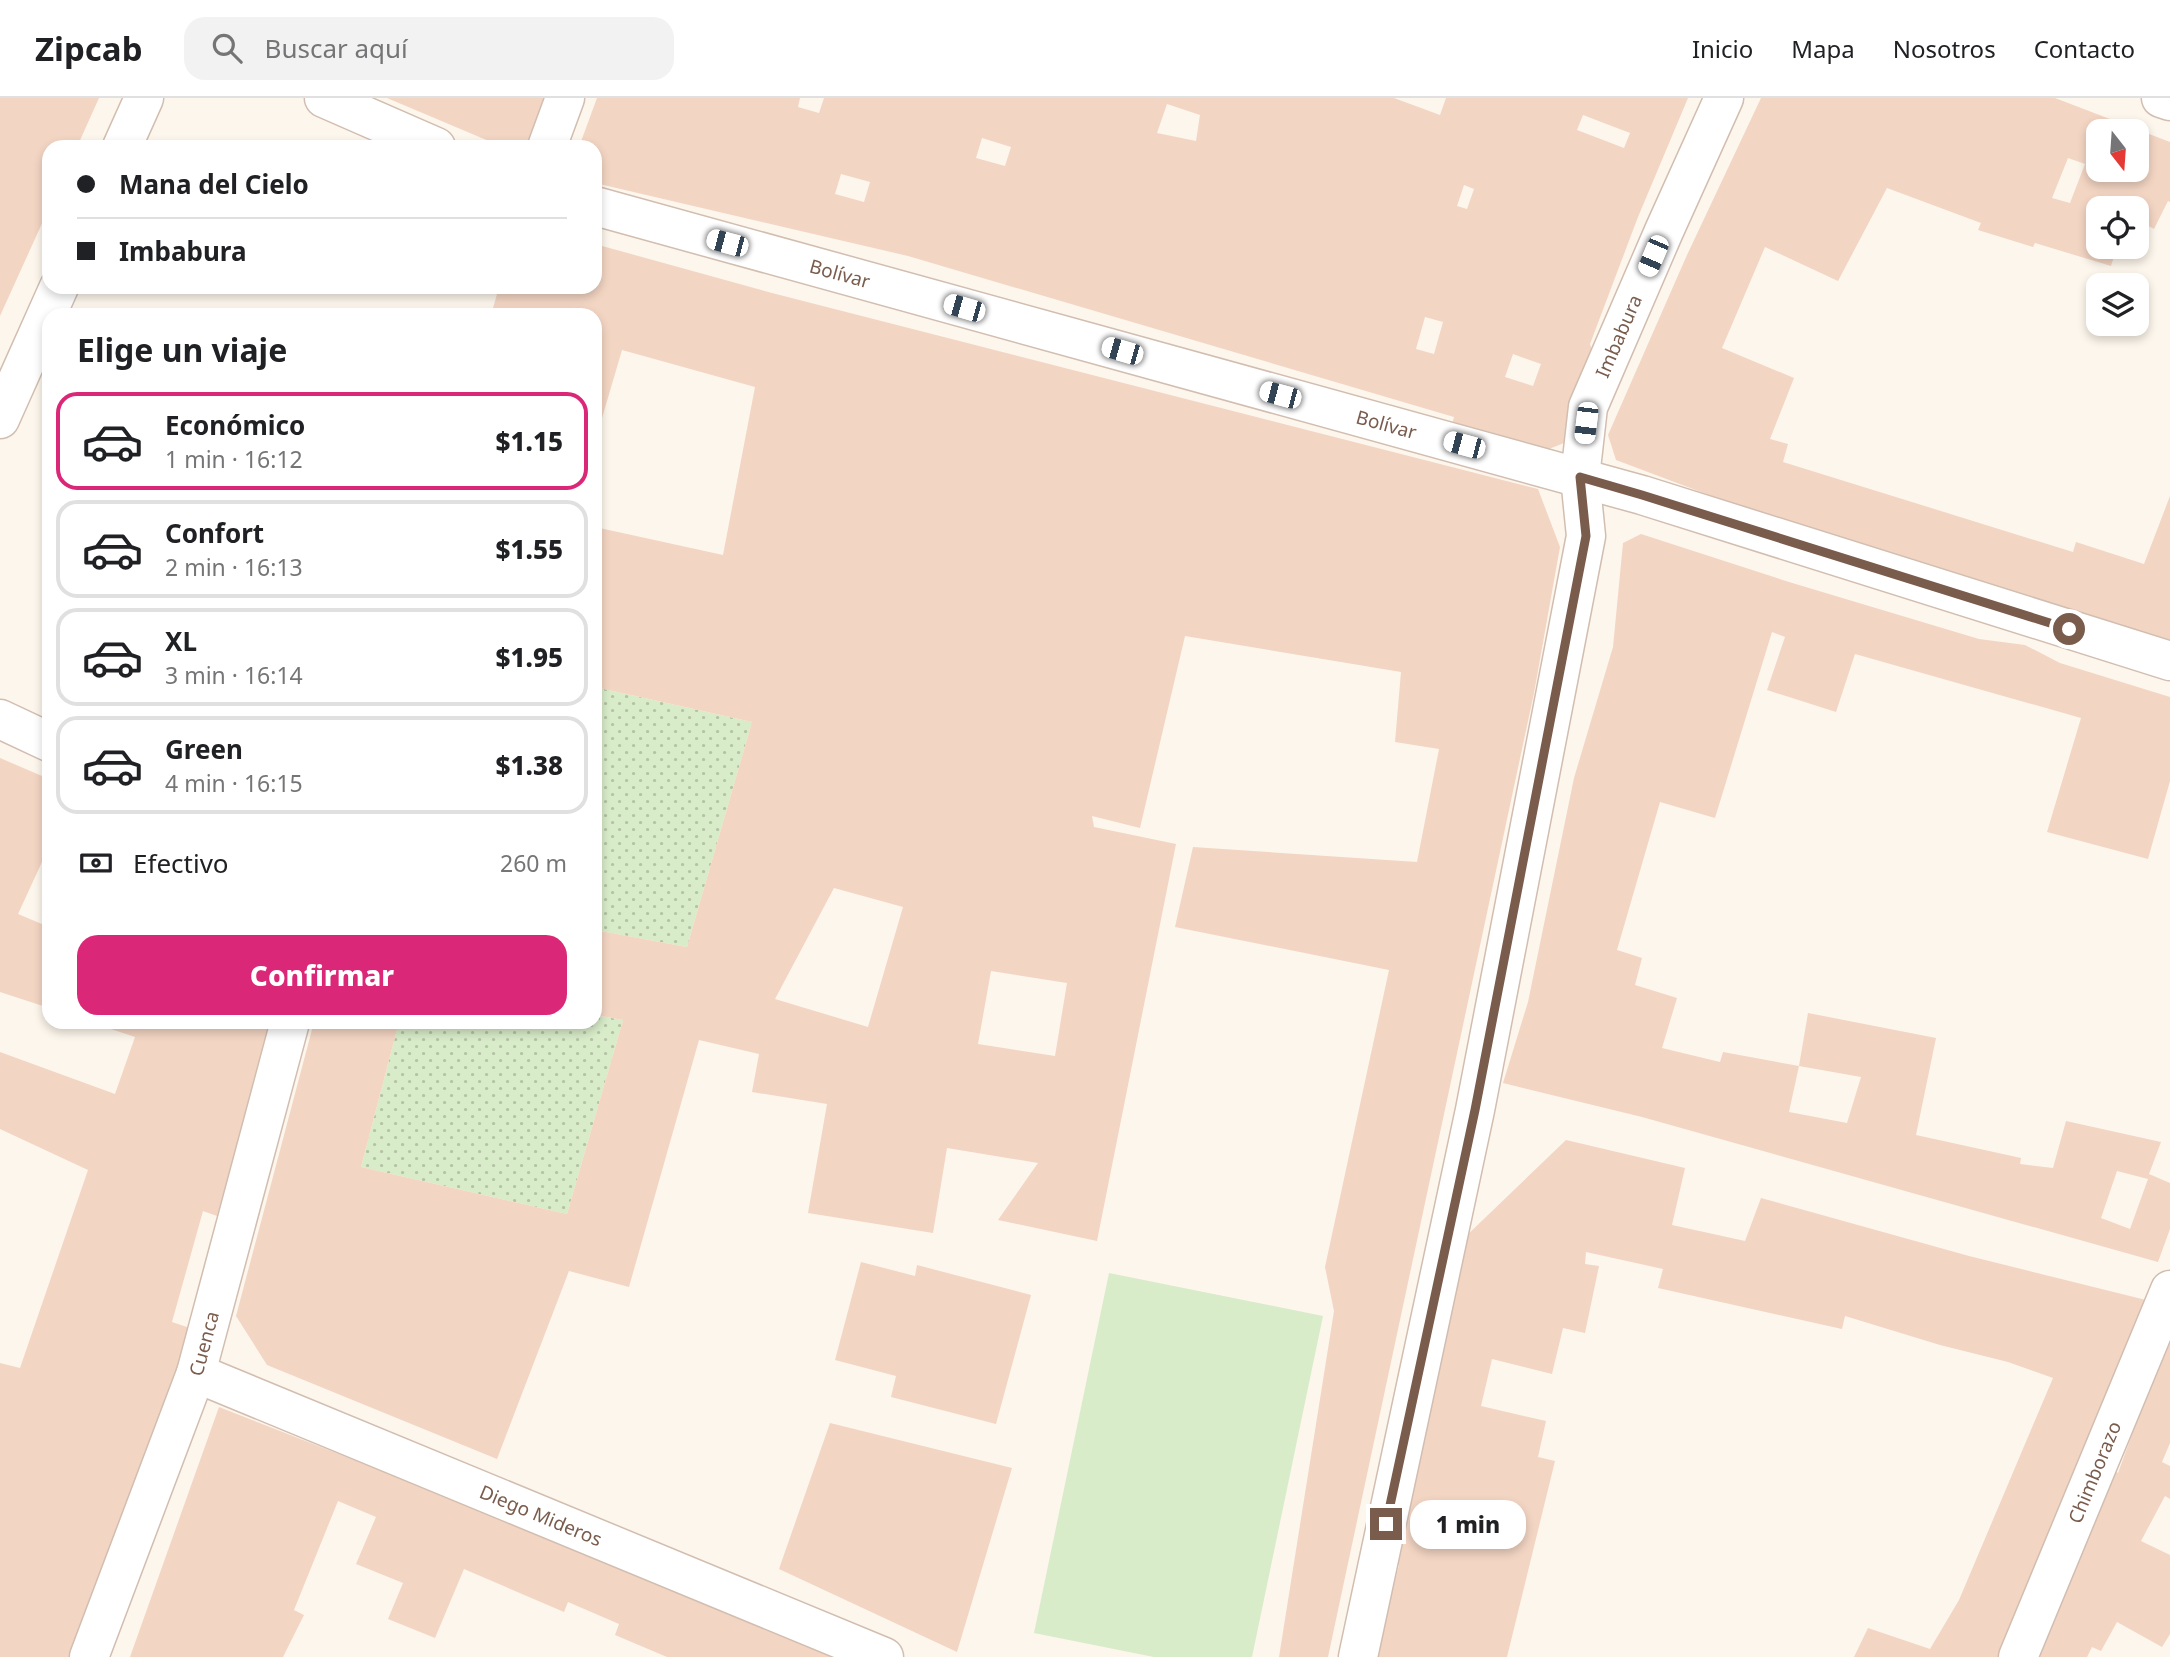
<!DOCTYPE html>
<html lang="es">
<head>
<meta charset="utf-8">
<style>
  :root { --surface:#fff; --page:#f2f2f2; --text:#202124; --muted:#757577; --line:#e0e0e0; --accent:#db2777 }
  body { margin:0; font-family:"Noto Sans",sans-serif; background:var(--page); color:var(--text); height:100vh; display:flex; flex-direction:column; font-size:26px; white-space:nowrap }
  * { box-sizing:border-box; margin:0 }
  p { font-size:23px; color:var(--muted) }
  .icon { flex:none; width:38px; height:38px; fill:none; stroke:currentColor; stroke-width:2; stroke-linecap:round; stroke-linejoin:round }
  .map { position:relative; flex:1; overflow:hidden }
  .drawer { position:absolute; left:42px; top:210px; width:560px; height:721px; display:flex; flex-direction:column; background:var(--surface); border-radius:21px; box-shadow:0 4px 10px #0003 }
  .drawer>* { flex:none }
  .banner { position:absolute; left:42px; top:42px; width:560px; height:154px; border-radius:21px; box-shadow:0 4px 10px #0003; display:grid; align-content:center; height:154px; padding:0 35px; background:var(--surface) }
  .needle { width:46px; rotate:163deg }
  .fabs { position:absolute; left:2086px; top:21px; display:grid; gap:14px }
  .fabs a { display:grid; place-items:center; width:63px; height:63px; border-radius:14px; background:var(--surface); box-shadow:0 4px 10px #0003; font-size:35px }
  .end { position:absolute; width:32px; height:32px; margin:-16px; border:9px solid #7a5c4d; background:#fff; box-shadow:0 0 0 4px #fff }
  .from { border-radius:50% }
  .bubble { position:absolute; height:49px; border-radius:21px; background:var(--surface); box-shadow:0 4px 10px #0003; font-size:23px; font-weight:800; line-height:49px; text-align:center }
  .car { position:absolute; width:21px; height:42px; margin:-21px -10px; border-radius:9px; box-shadow:0 0 5px 2px #0007; background:linear-gradient(#fff 24%,#345 0 40%,#fff 0 76%,#345 0 86%,#fff 0) }
  .banner b { display:flex; align-items:center; gap:24px; height:66px; font-size:26px }
  .banner b+b { border-top:2px solid var(--line) }
  .banner i { width:18px; height:18px; background:var(--text) }
  ul { padding:0; list-style:none }
  li { display:flex; align-items:center; gap:21px; height:98px; margin:0 14px 10px; padding:0 21px; border:4px solid var(--line); border-radius:21px }
  li div { flex:1 }
  li b { display:block; font-size:26px }
  li em { font-style:normal; font-weight:800 }
  li.selected { border-color:var(--accent) }
  li>.icon { width:63px; height:63px; stroke-width:1.5 }
  h2 { padding:0 35px; font-size:32px; line-height:84px }
  .pay { display:flex; align-items:center; gap:18px; height:77px; padding:0 35px; font-size:26px }
  .pay p { margin-inline-start:auto }
  .cta { display:flex; gap:14px; margin-top:auto; padding:14px 35px }
  .cta a { flex:1; height:80px; border-radius:21px; background:var(--accent); color:#fff; font-size:28px; font-weight:800; line-height:80px; text-align:center }
  header { display:flex; align-items:center; gap:42px; box-sizing:border-box; height:98px; padding:0 35px; background:var(--surface); border-bottom:2px solid var(--line) }
  header strong { font-size:33px }
  nav { display:flex; gap:38px; margin-inline-start:auto; font-size:24px }
  .search { width:490px; height:63px; background:var(--page); display:flex; align-items:center; gap:18px; box-sizing:border-box; padding:0 24px; border-radius:21px; color:var(--muted); font-size:26px }
  .map>svg:first-child { display:block }
  .park { fill:#d8ecc9 }
  .garden { fill:url(#garden-dots) }
  .building { fill:#f3d5c3; fill-rule:evenodd }
  .lines { fill:none; stroke-linecap:round; stroke-linejoin:round }
  .minor-casing { stroke:#d1beb0; stroke-width:41 }
  .minor { stroke:#fff; stroke-width:38 }
  .route { stroke:#7a5c4d; stroke-width:9 }
  .labels { text-anchor:middle; stroke-width:7; stroke-linejoin:round; paint-order:stroke }
  .street-label { font-size:19px; fill:#7a5c4d; stroke:#fffaf3 }
</style>
</head>
<body>
<header>
<strong>Zipcab</strong>
<div class="search"><svg class="icon" aria-label="search" viewBox="0 0 24 24"><circle cx="10" cy="10" r="6"/><path d="M15 15l6 6"/></svg>Buscar aquí</div>
<nav><a>Inicio</a><a>Mapa</a><a>Nosotros</a><a>Contacto</a></nav>
</header>
<div class="map">
<svg width="2170" height="1559" viewBox="0 0 2170 1559">
  <defs>
    <pattern id="garden-dots" width="8" height="8" patternUnits="userSpaceOnUse" patternTransform="scale(1.75)"><rect width="8" height="8" fill="#d8ecc9"/><path d="M2 2h.1M6 6h.1" fill="none" stroke="#b4c2a5" stroke-width="1.8" stroke-linecap="round"/></pattern>
  </defs>
  <rect width="100%" height="100%" fill="#fdf6ec"/>
  <path class="park" d="M 1109,1175 L 1323,1218 L 1252,1559 L 1154,1559 L 1034,1535 Z"/>
  <path class="garden" d="M 595,589 L 752,624 L 687,849 L 595,832 Z
    M 595,917 L 623,922 L 567,1116 L 361,1069 L 399,924 L 595,924 Z"/>
  <path class="building" d="M 0,0 L 99,0 L 77,49 L 49,49 L 49,110 L 0,218 Z
    M 387,0 L 545,0 L 528,47 L 522,49 L 503,49 Z
    M 597,0 L 800,0 L 798,9 L 819,15 L 824,0 L 1394,0 L 1440,17 L 1446,0 L 1688,0 L 1638,119 L 1590,246 L 1596,264 L 1569,343 L 1544,353 L 1452,327 L 1454,319 L 908,158 L 595,85 L 595,49 L 579,49 ZM 1167,6 L 1200,17 L 1196,43 L 1157,35 ZM 1583,17 L 1630,35 L 1624,50 L 1577,32 ZM 982,40 L 1011,49 L 1005,68 L 976,60 ZM 841,76 L 870,84 L 864,104 L 835,96 ZM 1464,87 L 1474,91 L 1467,111 L 1457,108 ZM 1425,219 L 1443,224 L 1434,256 L 1416,251 ZM 1513,256 L 1541,266 L 1533,288 L 1505,279 Z
    M 1761,0 L 2055,0 L 2170,44 L 2170,104 L 2168,103 L 2154,131 L 2137,122 L 2137,110 L 2098,110 L 2098,149 L 2117,149 L 2111,168 L 2035,145 L 2033,149 L 1978,132 L 1981,125 L 1887,90 L 1838,183 L 1765,149 L 1722,250 L 1794,280 L 1770,341 L 1788,346 L 1783,364 L 2073,454 L 2076,444 L 2144,466 L 2170,398 L 2170,545 L 2120,530 L 2056,506 L 1993,492 L 1762,417 L 1616,362 L 1608,337 L 1687,157 ZM 2098,33 L 2137,33 L 2137,72 L 2098,72 ZM 2068,60 L 2085,66 L 2070,105 L 2052,100 Z
    M 595,146 L 772,195 L 1538,391 L 1560,449 L 1534,595 L 1328,1559 L 1279,1559 L 1334,1213 L 1325,1169 L 1389,872 L 1175,829 L 1193,749 L 1417,764 L 1439,651 L 1395,644 L 1401,574 L 1185,538 L 1140,730 L 1092,718 L 1094,729 L 1176,746 L 1097,1143 L 998,1122 L 1038,1065 L 947,1050 L 933,1135 L 808,1115 L 827,1006 L 752,994 L 759,956 L 699,942 L 629,1189 L 569,1173 L 497,1361 L 267,1267 L 236,1218 L 314,924 L 399,924 L 361,1069 L 567,1116 L 623,922 L 595,917 L 595,832 L 687,849 L 752,624 L 595,589 L 595,429 L 723,457 L 755,289 L 622,252 L 595,344 L 595,217 L 491,217 L 499,189 L 595,189 ZM 834,790 L 903,809 L 868,929 L 775,901 ZM 991,873 L 1067,885 L 1055,958 L 978,946 Z
    M 1641,436 L 1789,484 L 1979,541 L 2025,547 L 2060,565 L 2170,599 L 2170,683 L 2148,761 L 2047,734 L 2081,620 L 1855,556 L 1836,614 L 1767,592 L 1785,539 L 1772,534 L 1715,720 L 1660,704 L 1617,852 L 1642,860 L 1635,887 L 1677,900 L 1662,950 L 1720,964 L 1723,954 L 1799,968 L 1789,1014 L 1847,1025 L 1861,979 L 1799,968 L 1808,915 L 1936,940 L 1916,1037 L 2021,1060 L 2020,1066 L 2053,1070 L 2066,1023 L 2161,1044 L 2149,1076 L 2170,1085 L 2170,1131 L 2158,1164 L 1642,1019 L 1503,985 L 1528,904 L 1574,680 L 1613,549 L 1623,445 ZM 2117,1073 L 2148,1081 L 2130,1131 L 2101,1120 Z
    M 0,660 L 49,681 L 49,767 L 42,764 L 18,816 L 49,829 L 49,910 L 0,894 Z
    M 90,924 L 270,924 L 258,974 L 217,1118 L 203,1113 L 172,1224 L 193,1231 L 74,1559 L 0,1559 L 0,1265 L 20,1270 L 88,1072 L 0,1031 L 0,954 L 115,996 L 135,939 Z
    M 1566,1042 L 1685,1070 L 1672,1127 L 1745,1143 L 1761,1100 L 1969,1158 L 2146,1202 L 2001,1559 L 1854,1559 L 1868,1530 L 1930,1551 L 1959,1502 L 2053,1280 L 2008,1264 L 1940,1247 L 1845,1218 L 1842,1231 L 1658,1190 L 1663,1171 L 1586,1154 L 1585,1166 L 1599,1168 L 1585,1235 L 1563,1230 L 1552,1276 L 1492,1261 L 1481,1308 L 1546,1323 L 1538,1359 L 1555,1363 L 1507,1559 L 1375,1559 L 1399,1467 L 1388,1464 L 1463,1141 Z
    M 861,1164 L 915,1178 L 917,1167 L 1031,1197 L 996,1326 L 891,1299 L 896,1278 L 835,1262 Z
    M 2170,1232 L 2170,1345 L 2162,1364 L 2170,1368 L 2170,1401 L 2165,1398 L 2141,1443 L 2170,1457 L 2170,1536 L 2162,1549 L 2117,1524 L 2101,1553 L 2092,1549 L 2087,1559 L 2030,1559 L 2111,1370 L 2118,1375 Z
    M 219,1309 L 441,1396 L 836,1559 L 667,1559 L 615,1537 L 619,1526 L 568,1504 L 564,1514 L 464,1471 L 435,1540 L 388,1521 L 403,1485 L 356,1466 L 376,1419 L 338,1403 L 294,1512 L 304,1517 L 283,1559 L 130,1559 Z
    M 830,1325 L 1012,1370 L 957,1554 L 779,1471 Z"/>
  <g class="lines">
    <defs>
      <g id="minor">
        <path d="M 324,0 L 436,49"/>
        <path d="M 2161,0 L 2170,3"/>
        <path d="M 122,49 L 144,0"/>
        <path d="M 547,49 L 565,0"/>
        <path id="s1" d="M 595,108 L 1642,397 L 2170,563"/>
        <path d="M 0,321 L 59,189"/>
        <path d="M 0,621 L 49,644"/>
        <path id="s2" d="M 196,1275 L 884,1559"/>
        <path id="s3" d="M 89,1559 L 196,1275 L 290,924"/>
        <path id="s4" d="M 1358,1559 L 1475,1012 L 1586,438 L 1580,379 L 1588,309 L 1664,133 L 1724,0"/>
        <path id="s5" d="M 2018,1559 L 2170,1192"/>
      </g>
    </defs>
    <use href="#minor" class="minor-casing"/>
    <use href="#minor" class="minor"/>
  </g>
  <g class="lines">
    <path class="route" d="M 1386,1426 L 1475,1012 L 1586,438 L 1580,379 L 1642,397 L 2069,531"/>
  </g>
  <g class="labels">
    <g class="street-label">
      <text dy="7" stroke="none"><textPath href="#s1" startOffset="254">Bolívar</textPath></text>
      <text dy="7" stroke="none"><textPath href="#s4" startOffset="1351">Imbabura</textPath></text>
      <text dy="7" stroke="none"><textPath href="#s1" startOffset="821">Bolívar</textPath></text>
      <text dy="7" stroke="none"><textPath href="#s3" startOffset="334">Cuenca</textPath></text>
      <text dy="7" stroke="none"><textPath href="#s5" startOffset="200">Chimborazo</textPath></text>
      <text dy="7" stroke="none"><textPath href="#s2" startOffset="373">Diego Mideros</textPath></text>
    </g>
  </g>
</svg>
<div class="fabs">
<a><svg class="needle" viewBox="-14 -14 28 28"><path d="M0-13l5 13h-10z" fill="#e53935"/><path d="M0 13l5-13h-10z" fill="#757577"/></svg></a>
<a><svg class="icon" aria-label="locate" viewBox="0 0 24 24"><circle cx="12" cy="12" r="6"/><path d="M12 2v4M12 18v4M2 12h4M18 12h4"/></svg></a>
<a><svg class="icon" aria-label="layers" viewBox="0 0 24 24"><path d="M12 4l9 5-9 5-9-5zM3 14l9 5 9-5"/></svg></a>
</div>
<i class="end from" style="left:2069px;top:531px"></i>
<i class="end" style="left:1386px;top:1426px"></i>
<div class="bubble" style="left:1410px;top:1402px;width:116px">1 min</div>
<i class="car" style="left:727px;top:145px;rotate:285deg"></i>
<i class="car" style="left:1653px;top:158px;rotate:203deg"></i>
<i class="car" style="left:964px;top:210px;rotate:286deg"></i>
<i class="car" style="left:1122px;top:253px;rotate:286deg"></i>
<i class="car" style="left:1280px;top:297px;rotate:285deg"></i>
<i class="car" style="left:1586px;top:325px;rotate:187deg"></i>
<i class="car" style="left:1464px;top:347px;rotate:285deg"></i>
<div class="banner">
<b><i class="from"></i>Mana del Cielo</b>
<b><i></i>Imbabura</b>
</div>
<section class="drawer">
<h2>Elige un viaje</h2>
<ul>
<li class="selected"><svg class="icon" aria-label="car" viewBox="0 0 24 24"><path d="M5 17H2v-5l4-1 3-4h7l3 4 3 1v5h-3M9 17h6M6 11h13"/><circle cx="7" cy="17" r="2"/><circle cx="17" cy="17" r="2"/></svg><div><b>Económico</b><p>1 min · 16:12</p></div><em>$1.15</em></li>
<li><svg class="icon" aria-label="car" viewBox="0 0 24 24"><path d="M5 17H2v-5l4-1 3-4h7l3 4 3 1v5h-3M9 17h6M6 11h13"/><circle cx="7" cy="17" r="2"/><circle cx="17" cy="17" r="2"/></svg><div><b>Confort</b><p>2 min · 16:13</p></div><em>$1.55</em></li>
<li><svg class="icon" aria-label="car" viewBox="0 0 24 24"><path d="M5 17H2v-5l4-1 3-4h7l3 4 3 1v5h-3M9 17h6M6 11h13"/><circle cx="7" cy="17" r="2"/><circle cx="17" cy="17" r="2"/></svg><div><b>XL</b><p>3 min · 16:14</p></div><em>$1.95</em></li>
<li><svg class="icon" aria-label="car" viewBox="0 0 24 24"><path d="M5 17H2v-5l4-1 3-4h7l3 4 3 1v5h-3M9 17h6M6 11h13"/><circle cx="7" cy="17" r="2"/><circle cx="17" cy="17" r="2"/></svg><div><b>Green</b><p>4 min · 16:15</p></div><em>$1.38</em></li>
</ul>
<div class="pay"><svg class="icon" aria-label="cash" viewBox="0 0 24 24"><path d="M3 7h18v10H3z"/><circle cx="12" cy="12" r="2"/></svg>Efectivo<p>260 m</p></div>
<div class="cta"><a>Confirmar</a></div>
</section>
</div>
</body>
</html>
